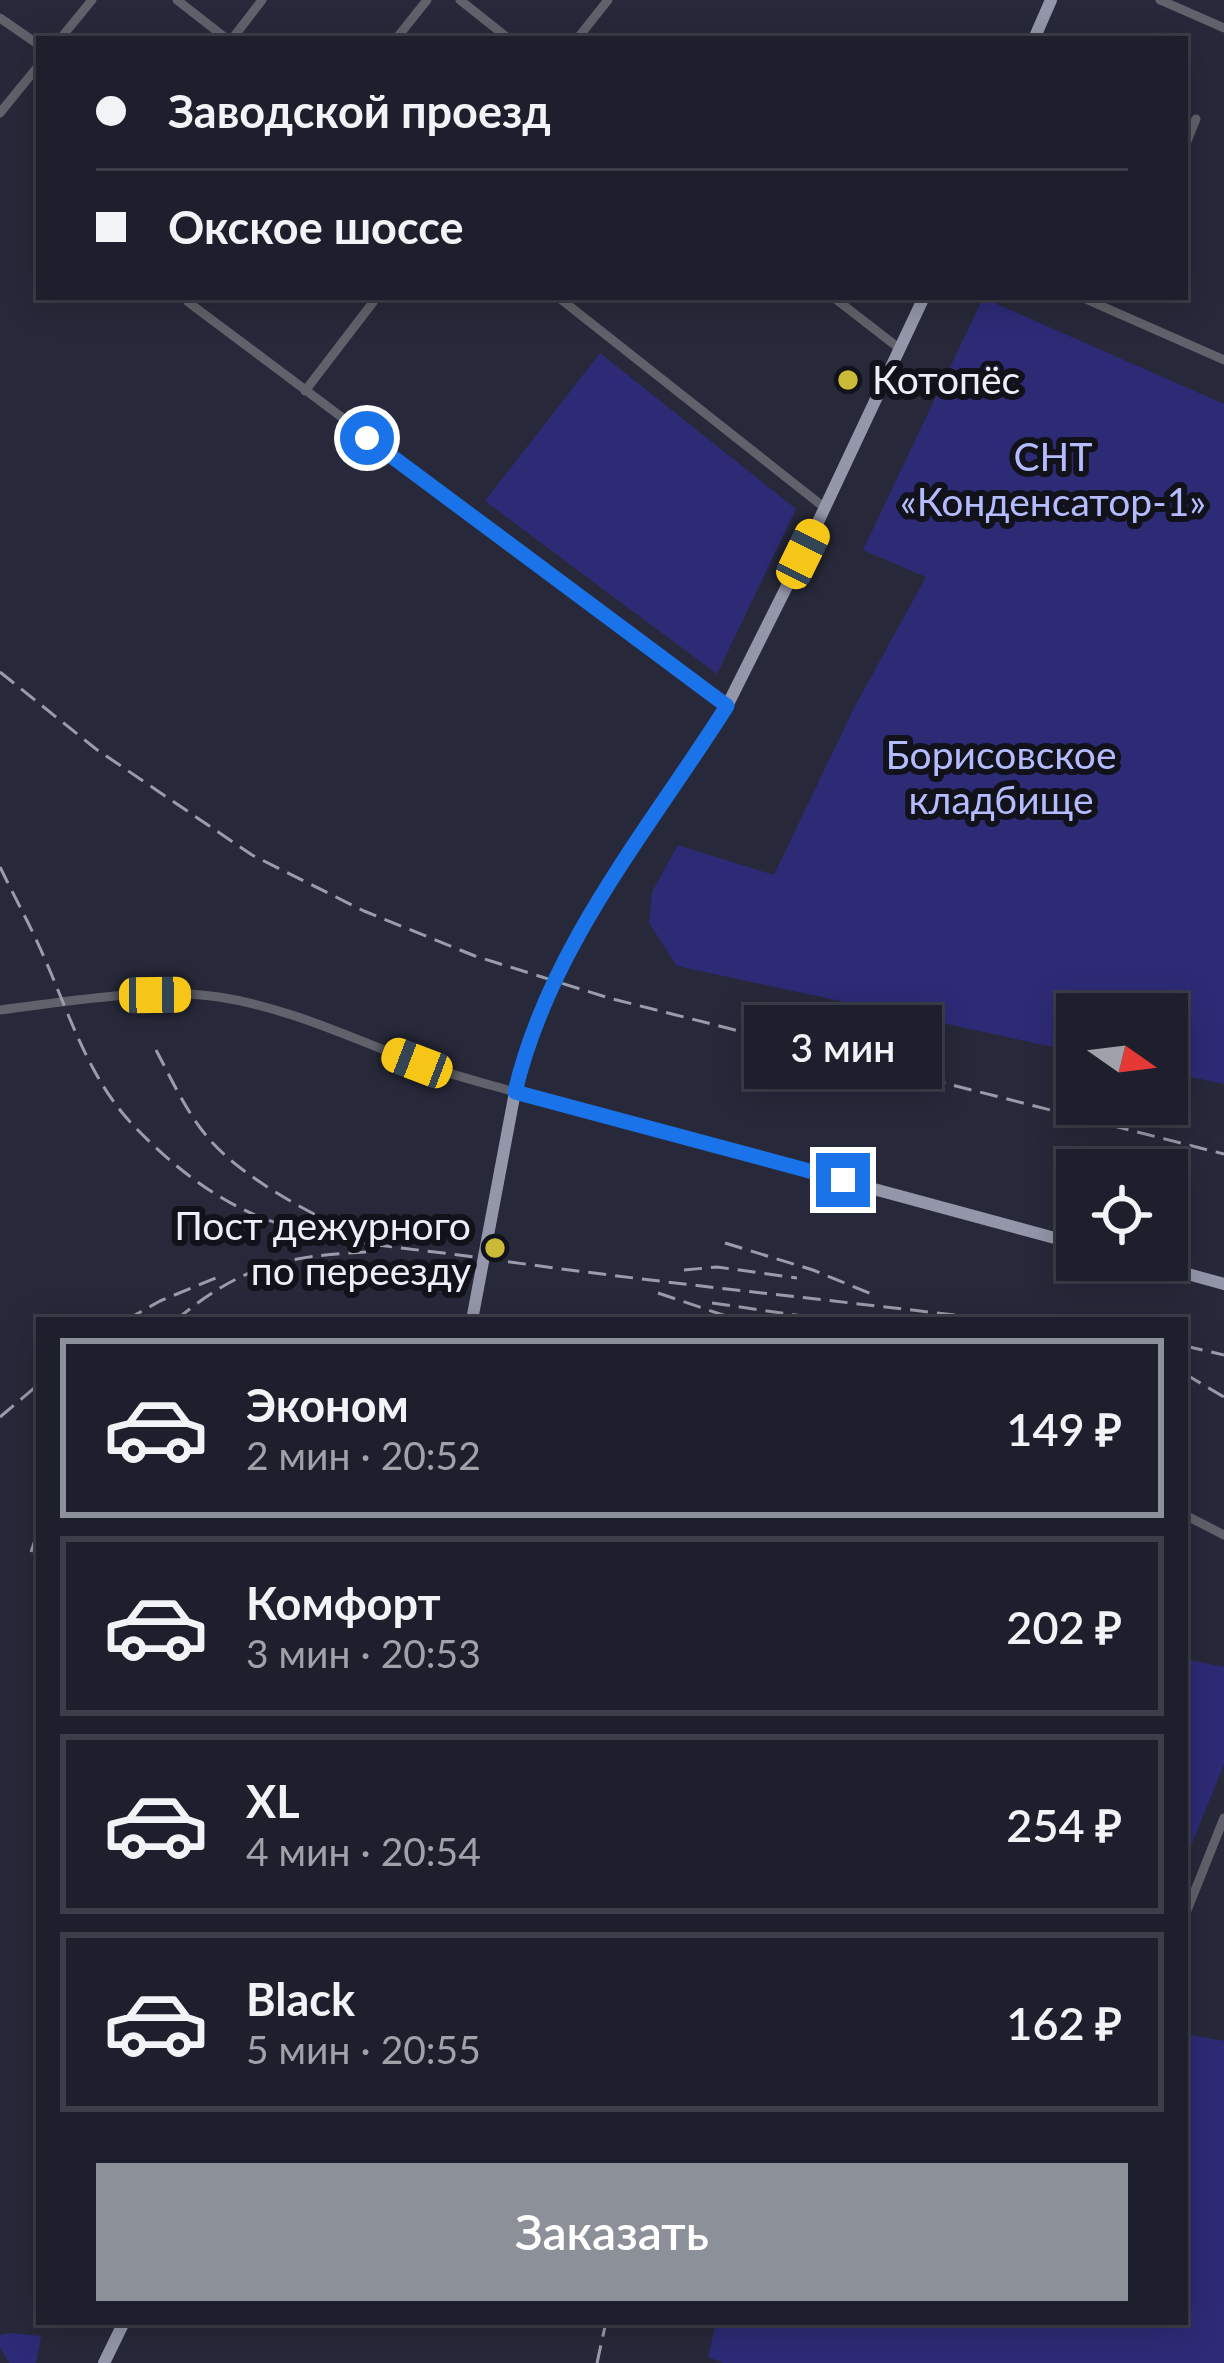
<!DOCTYPE html>
<html lang="ru">
<head>
<meta charset="utf-8">
<style>
  :root { --surface:#1d1f2c; --page:#2a2c38; --text:#f1f3f6; --muted:#a0a2a9; --line:#3b3d48; --accent:#8c9099 }
  body { margin:0; font-family:Lato,sans-serif; background:var(--page); color:var(--text); height:100vh; display:flex; flex-direction:column; font-size:45px; white-space:nowrap }
  * { box-sizing:border-box; margin:0 }
  p { font-size:39px; color:var(--muted) }
  .icon { flex:none; width:66px; height:66px; fill:none; stroke:currentColor; stroke-width:2; stroke-linecap:round; stroke-linejoin:round }
  .map { position:relative; flex:1; overflow:hidden }
  .side { position:absolute; left:36px; top:1317px; width:1152px; height:1008px; display:flex; flex-direction:column; background:var(--surface); border-radius:0px; box-shadow:0 6px 30px #0003,0 0 0 3px var(--line) }
  .side>* { flex:none }
  .hud { position:absolute; left:36px; top:36px; width:1152px; height:264px; border-radius:0px; box-shadow:0 6px 30px #0003,0 0 0 3px var(--line); display:grid; align-content:center; height:264px; padding:0 60px; background:var(--surface) }
  .needle { width:78px; rotate:104deg }
  .controls { position:absolute; left:1056px; top:993px; display:grid; gap:24px }
  .controls a { display:grid; place-items:center; width:132px; height:132px; border-radius:0px; background:var(--surface); box-shadow:0 6px 30px #0003,0 0 0 3px var(--line); font-size:60px }
  .end { position:absolute; width:54px; height:54px; margin:-27px; border:15px solid #1a73e8; background:#fff; box-shadow:0 0 0 6px #fff }
  .from { border-radius:50% }
  .bubble { position:absolute; height:84px; border-radius:0px; background:var(--surface); box-shadow:0 6px 30px #0003,0 0 0 3px var(--line); font-size:39px; font-weight:600; line-height:84px; text-align:center }
  .car { position:absolute; width:36px; height:72px; margin:-36px -18px; border-radius:15px; box-shadow:0 0 9px 3px #0007; background:linear-gradient(#f5c518 24%,#345 0 40%,#f5c518 0 76%,#345 0 86%,#f5c518 0) }
  .hud b { display:flex; align-items:center; gap:42px; height:114px; font-size:45px }
  .hud b+b { border-top:3px solid var(--line) }
  .hud i { width:30px; height:30px; background:var(--text) }
  ul { padding:21px 0 0; list-style:none }
  li { display:flex; align-items:center; gap:36px; height:180px; margin:0 24px 18px; padding:0 36px; border:6px solid var(--line); border-radius:0px }
  li div { flex:1 }
  li b { display:block; font-size:45px }
  li em { font-style:normal; font-weight:600 }
  li.active { border-color:var(--accent) }
  li>.icon { width:108px; height:108px; stroke-width:1.5 }
  .cta { display:flex; gap:24px; margin-top:auto; padding:24px 60px }
  .cta a { flex:1; height:138px; border-radius:0px; background:var(--accent); color:#fff; font-size:48px; font-weight:600; line-height:138px; text-align:center }
  .map>svg:first-child { display:block }
  .green { fill:#2d2b76 }
  .lines { fill:none; stroke-linecap:round; stroke-linejoin:round }
  .minor { stroke:#60616a; stroke-width:9 }
  .major { stroke:#9497aa; stroke-width:12 }
  .rail { stroke:#9a9caa; stroke-width:3; stroke-dasharray:18 9; stroke-linecap:butt }
  .major-bridge { stroke:#9497aa; stroke-width:12 }
  .route { stroke:#1a73e8; stroke-width:15 }
  .poi-dot { fill:#cdb938; stroke:#11121a; stroke-width:4.5 }
  .labels { text-anchor:middle; stroke-width:12; stroke-linejoin:round; paint-order:stroke }
  .poi-label { font-size:39px; fill:#eceef9; stroke:#11121a; text-anchor:start }
  .park-label { font-size:39px; fill:#b4bbfe; stroke:#11121a }
</style>
</head>
<body>
<div class="map">
<svg width="1224" height="2363" viewBox="0 0 1224 2363">
  <rect width="100%" height="100%" fill="#27293a"/>
  <path class="green" d="M 983,298 L 1224,404 L 1224,1084 L 1167,1072 L 1167,1014 L 1077,1014 L 1077,1052 L 677,966 L 649,923 L 652,892 L 678,845 L 774,875 L 854,708 L 926,577 L 863,550 Z
    M 600,353 L 796,509 L 717,674 L 485,501 Z
    M 1185,1659 L 1224,1667 L 1224,1764 L 1185,1861 Z
    M 1185,2034 L 1224,2041 L 1224,2363 L 724,2363 L 708,2357 L 716,2322 L 1185,2322 Z
    M 11,2333 L 41,2336 L 36,2363 L 9,2363 L 0,2348 L 0,2335 Z"/>
  <g class="lines">
    <path class="minor" d="M 177,0 L 227,39
      M 460,0 L 509,39
      M 1160,0 L 1224,28
      M 0,18 L 39,45
      M 60,39 L 92,0
      M 232,39 L 262,0
      M 396,39 L 427,0
      M 577,39 L 608,0
      M 0,113 L 39,65
      M 1185,146 L 1196,119
      M 193,297 L 188,302 L 727,706
      M 558,297 L 825,508
      M 833,297 L 900,349
      M 1081,297 L 1224,360
      M 305,391 L 377,297
      M 0,1010 C 72,1001 146,987 219,997 C 285,1007 347,1036 410,1060 C 444,1073 480,1082 515,1092
      M 1185,1515 L 1224,1535
      M 1186,1913 L 1224,1818"/>
    <path class="major" d="M 1034,39 L 1051,0
      M 565,958 L 594,907 L 727,706 L 803,554 L 924,297
      M 515,1092 L 1077,1244
      M 1137,1260 L 1224,1284
      M 472,1320 L 515,1092 L 527,1047
      M 104,2363 L 124,2322"/>
    <path class="rail" d="M 0,672 L 96,749 L 252,855 L 364,911 L 475,956 L 609,998 L 1224,1154
      M 0,867 C 13,894 28,921 40,948 C 67,1007 87,1077 133,1125 C 170,1164 215,1200 265,1219 C 335,1245 415,1248 489,1259 C 657,1283 826,1299 995,1320
      M 156,1050 C 172,1080 187,1114 210,1140 C 239,1174 305,1212 346,1229
      M 725,1243 L 813,1270 L 874,1295
      M 684,1270 L 717,1267 L 797,1278
      M 658,1293 L 726,1316
      M 712,1303 L 830,1320
      M 126,1320 L 160,1301 L 218,1277
      M 176,1320 C 241,1266 284,1256 366,1252
      M 1185,1346 L 1224,1355
      M 1185,1374 L 1224,1397
      M 0,1417 L 39,1384
      M 31,1552 L 39,1528
      M 597,2363 L 606,2322"/>
    <path class="major-bridge" d="M 527,1047 L 565,958"/>
  </g>
  <g class="lines">
    <path class="route" d="M 367,438 L 727,706 C 649,829 549,947 515,1092 L 843,1180"/>
  </g>
  <g class="poi-dot">
    <circle cx="848" cy="380" r="12"/>
    <circle cx="495" cy="1248" r="12"/>
  </g>
  <g class="labels">
    <g class="poi-label">
      <text x="872" y="394">Котопёс</text>
      <text x="471" y="1240" text-anchor="end">Пост дежурного<tspan x="471" dy="45">по переезду</tspan></text>
    </g>
    <g class="park-label">
      <text x="1053" y="471">СНТ<tspan x="1053" dy="45">«Конденсатор-1»</tspan></text>
      <text x="1001" y="769">Борисовское<tspan x="1001" dy="45">кладбище</tspan></text>
    </g>
  </g>
</svg>
<div class="controls">
<a><svg class="needle" viewBox="-14 -14 28 28"><path d="M0-13l5 13h-10z" fill="#e53935"/><path d="M0 13l5-13h-10z" fill="#a0a2a9"/></svg></a>
<a><svg class="icon" aria-label="locate" viewBox="0 0 24 24"><circle cx="12" cy="12" r="6"/><path d="M12 2v4M12 18v4M2 12h4M18 12h4"/></svg></a>
</div>
<i class="end from" style="left:367px;top:438px"></i>
<i class="end" style="left:843px;top:1180px"></i>
<div class="bubble" style="left:744px;top:1005px;width:198px">3 мин</div>
<i class="car" style="left:803px;top:554px;rotate:26deg"></i>
<i class="car" style="left:155px;top:995px;rotate:89deg"></i>
<i class="car" style="left:417px;top:1063px;rotate:291deg"></i>
<div class="hud">
<b><i class="from"></i>Заводской проезд</b>
<b><i></i>Окское шоссе</b>
</div>
<section class="side">
<ul>
<li class="active"><svg class="icon" aria-label="car" viewBox="0 0 24 24"><path d="M5 17H2v-5l4-1 3-4h7l3 4 3 1v5h-3M9 17h6M6 11h13"/><circle cx="7" cy="17" r="2"/><circle cx="17" cy="17" r="2"/></svg><div><b>Эконом</b><p>2 мин · 20:52</p></div><em>149 ₽</em></li>
<li><svg class="icon" aria-label="car" viewBox="0 0 24 24"><path d="M5 17H2v-5l4-1 3-4h7l3 4 3 1v5h-3M9 17h6M6 11h13"/><circle cx="7" cy="17" r="2"/><circle cx="17" cy="17" r="2"/></svg><div><b>Комфорт</b><p>3 мин · 20:53</p></div><em>202 ₽</em></li>
<li><svg class="icon" aria-label="car" viewBox="0 0 24 24"><path d="M5 17H2v-5l4-1 3-4h7l3 4 3 1v5h-3M9 17h6M6 11h13"/><circle cx="7" cy="17" r="2"/><circle cx="17" cy="17" r="2"/></svg><div><b>XL</b><p>4 мин · 20:54</p></div><em>254 ₽</em></li>
<li><svg class="icon" aria-label="car" viewBox="0 0 24 24"><path d="M5 17H2v-5l4-1 3-4h7l3 4 3 1v5h-3M9 17h6M6 11h13"/><circle cx="7" cy="17" r="2"/><circle cx="17" cy="17" r="2"/></svg><div><b>Black</b><p>5 мин · 20:55</p></div><em>162 ₽</em></li>
</ul>
<div class="cta"><a>Заказать</a></div>
</section>
</div>
</body>
</html>
